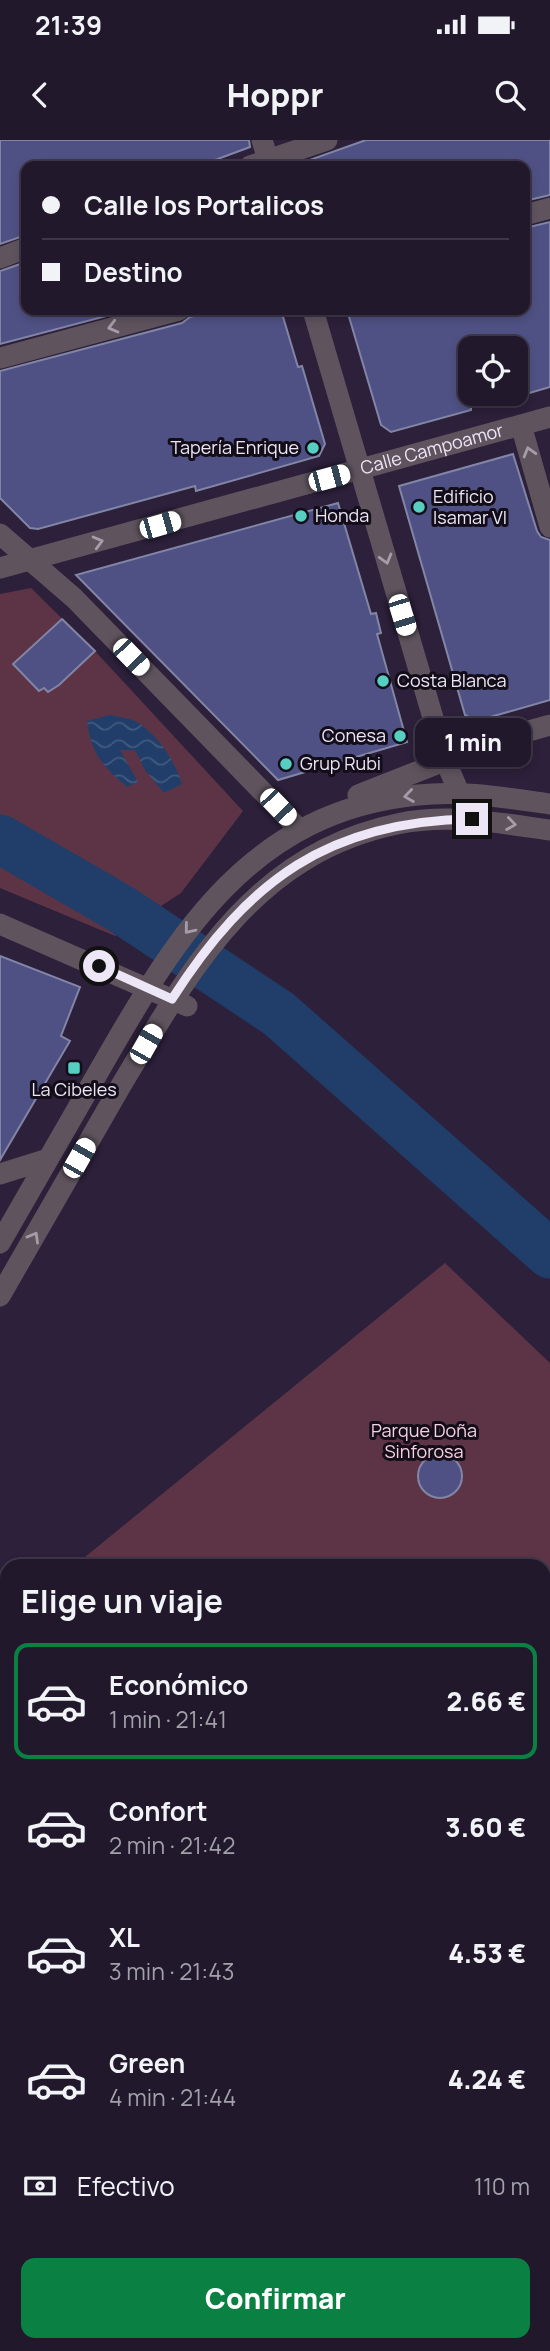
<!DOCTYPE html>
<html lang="es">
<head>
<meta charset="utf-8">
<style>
  :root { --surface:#21182c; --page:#292134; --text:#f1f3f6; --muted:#a2a0a9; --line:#3e3748; --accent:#0b8043 }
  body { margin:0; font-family:Manrope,sans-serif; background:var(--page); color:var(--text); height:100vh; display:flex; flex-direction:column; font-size:26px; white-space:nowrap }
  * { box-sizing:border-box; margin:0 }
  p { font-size:23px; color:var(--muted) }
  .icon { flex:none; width:38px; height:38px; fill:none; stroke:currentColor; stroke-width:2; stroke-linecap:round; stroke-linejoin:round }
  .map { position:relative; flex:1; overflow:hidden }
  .sheet { position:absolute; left:0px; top:1419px; width:551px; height:793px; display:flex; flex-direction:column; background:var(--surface); border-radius:21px 21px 0 0; box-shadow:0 4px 10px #0003,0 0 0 2px var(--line) }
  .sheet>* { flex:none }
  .hud { position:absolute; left:21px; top:21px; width:509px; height:154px; border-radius:14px; box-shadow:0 4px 10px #0003,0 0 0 2px var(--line); display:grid; align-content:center; height:154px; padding:0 21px; background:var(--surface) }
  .controls { position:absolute; left:458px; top:196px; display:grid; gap:14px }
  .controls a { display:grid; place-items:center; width:70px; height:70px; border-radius:14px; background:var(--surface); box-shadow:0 4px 10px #0003,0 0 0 2px var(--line); font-size:35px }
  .end { position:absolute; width:32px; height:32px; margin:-16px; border:9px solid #ede6f7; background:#111; box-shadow:0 0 0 4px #111 }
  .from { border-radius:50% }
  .bubble { position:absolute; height:49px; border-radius:14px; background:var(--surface); box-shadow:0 4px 10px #0003,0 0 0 2px var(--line); font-size:23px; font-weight:800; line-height:49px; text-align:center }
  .car { position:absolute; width:21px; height:42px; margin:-21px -10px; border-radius:9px; box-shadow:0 0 5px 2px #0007; background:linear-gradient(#fff 24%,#345 0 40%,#fff 0 76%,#345 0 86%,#fff 0) }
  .hud b { display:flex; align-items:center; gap:24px; height:66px; font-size:26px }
  .hud b+b { border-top:2px solid var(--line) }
  .hud i { width:18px; height:18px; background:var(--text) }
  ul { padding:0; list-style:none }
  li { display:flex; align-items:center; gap:21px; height:116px; margin:0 14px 10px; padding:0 7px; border:4px solid transparent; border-radius:14px }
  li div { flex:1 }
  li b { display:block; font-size:26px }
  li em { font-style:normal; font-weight:800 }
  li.on { border-color:var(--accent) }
  li>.icon { width:63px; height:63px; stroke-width:1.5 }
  h2 { padding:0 21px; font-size:32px; line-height:84px }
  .pay { display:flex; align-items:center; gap:18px; height:77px; padding:0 21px; font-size:26px }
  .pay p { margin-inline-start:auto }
  .cta { display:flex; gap:14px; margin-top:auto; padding:14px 21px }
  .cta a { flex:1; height:80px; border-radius:14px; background:var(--accent); color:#fff; font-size:28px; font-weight:800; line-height:80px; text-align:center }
  .status { display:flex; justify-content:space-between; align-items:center; height:49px; padding:0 35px; background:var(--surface); direction:ltr }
  .status svg { height:19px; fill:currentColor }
  header { display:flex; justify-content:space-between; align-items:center; height:91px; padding:0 21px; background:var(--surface); font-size:32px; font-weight:800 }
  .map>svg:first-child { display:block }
  .green { fill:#5d3446 }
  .water { fill:url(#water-waves) }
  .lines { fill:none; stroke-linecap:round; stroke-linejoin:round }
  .river { stroke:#203e69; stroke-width:49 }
  .building { fill:#4f5184; stroke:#8285a5; stroke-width:2 }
  .minor { stroke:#5f545e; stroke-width:21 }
  .oneway { stroke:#a69daa }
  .route { stroke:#ede6f7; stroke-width:9 }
  .poi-dot { fill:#57cec2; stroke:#120d18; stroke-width:2.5 }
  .labels { text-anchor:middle; stroke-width:6; stroke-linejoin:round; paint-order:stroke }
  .poi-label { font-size:18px; fill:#ede6f7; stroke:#120d18; text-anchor:start }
  .street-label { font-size:18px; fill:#ede6f7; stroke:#120d18 }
  .park-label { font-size:18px; fill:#f6d1e0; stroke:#120d18 }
</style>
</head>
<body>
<div class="status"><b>21:39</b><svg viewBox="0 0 49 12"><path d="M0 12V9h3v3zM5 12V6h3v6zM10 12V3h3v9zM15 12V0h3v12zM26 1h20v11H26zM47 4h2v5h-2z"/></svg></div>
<header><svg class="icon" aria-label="back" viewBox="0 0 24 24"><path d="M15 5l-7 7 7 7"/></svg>Hoppr<svg class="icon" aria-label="search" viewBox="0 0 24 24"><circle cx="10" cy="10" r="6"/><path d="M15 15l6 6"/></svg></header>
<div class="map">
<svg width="550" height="2211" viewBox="0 0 550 2211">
  <defs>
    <pattern id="water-waves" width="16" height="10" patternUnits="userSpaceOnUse" patternTransform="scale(1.75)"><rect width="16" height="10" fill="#203e69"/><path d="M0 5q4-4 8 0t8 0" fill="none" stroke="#415a7f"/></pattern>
  </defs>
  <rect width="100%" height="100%" fill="#2c203a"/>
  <path class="green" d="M 31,448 L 95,511 L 243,671 L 181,753 L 115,796 L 0,748 L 0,454 Z
    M 445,1123 L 550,1223 L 550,1438 L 544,1443 L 544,1426 L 74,1426 Z
    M 0,1560 L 7,1566 L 7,1753 L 0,1762 Z"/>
  <path class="water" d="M 110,575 C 118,577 130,578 137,582 C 158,595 175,621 182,644 L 164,653 L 145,630 L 135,610 L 120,610 L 138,642 L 127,647 C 103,627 91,613 87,581 Z
    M 550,1802 L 550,2211 L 0,2211 L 0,2123 L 7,2117 L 7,2205 L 544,2205 L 544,1805 Z"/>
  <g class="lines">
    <path class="river" d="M 0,699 L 121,769 L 279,874 L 550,1114"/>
  </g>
  <path class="building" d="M 0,0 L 249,0 L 250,7 L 199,26 L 26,26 L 26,95 L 0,104 Z
    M 366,0 L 550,0 L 550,55 L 525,61 L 525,26 L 302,26 L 301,23 Z
    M 550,82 L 550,247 L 516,257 L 516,208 L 471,208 L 471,270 L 391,292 L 381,285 L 347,170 L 525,170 L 525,88 Z
    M 26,122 L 26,170 L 129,170 L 0,204 L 0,131 Z
    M 216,170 L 281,170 L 298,227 L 302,226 L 325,304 L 319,316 L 196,351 L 195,346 L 38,389 L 30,388 L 0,358 L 0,231 L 182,183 L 190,177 Z
    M 513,314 L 537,391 L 541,397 L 550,400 L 550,560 L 476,581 L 465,575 L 399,346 Z
    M 338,363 L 371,474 L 376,473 L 381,493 L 377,494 L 407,602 L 278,640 L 76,435 Z
    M 62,479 L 95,511 L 59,545 L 48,552 L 44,548 L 39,551 L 13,524 Z
    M 0,816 L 80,847 L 61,896 L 70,901 L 0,1020 Z
    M418 1336a22 22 0 1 1 44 0a22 22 0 1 1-44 0Z"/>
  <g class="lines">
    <g class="minor">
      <path d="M 262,0 L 270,26"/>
      <path d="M 250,26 L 327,0"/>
      <path d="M 525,75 L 550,68"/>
      <path d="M 0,118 L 26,108"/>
      <path d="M 313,170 L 446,622 L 463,662"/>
      <path d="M 0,218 L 179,170"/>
      <path d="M 521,285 L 550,387"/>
      <path d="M 0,394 L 74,458 L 300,690"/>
      <path id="s1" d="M 0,428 L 550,277"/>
      <path d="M 358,655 L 500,599 L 550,585"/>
      <path d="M 0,784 L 187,866"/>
      <path d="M 0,1034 L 48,1019"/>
      <path d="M 0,1103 C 34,1043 69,984 103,924 C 178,793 252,671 418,655 C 463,650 506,658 550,664"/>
      <path d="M 0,1156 C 40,1087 79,1018 119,949 C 189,832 252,714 397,684 C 448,673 499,683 550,690"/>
      <path d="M 0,1460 L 7,1464"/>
    </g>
  </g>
  <defs><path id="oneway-chevron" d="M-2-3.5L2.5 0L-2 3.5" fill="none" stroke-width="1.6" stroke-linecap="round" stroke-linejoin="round" transform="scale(1.75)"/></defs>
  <g class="oneway">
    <use href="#oneway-chevron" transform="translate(113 187) rotate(165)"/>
    <use href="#oneway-chevron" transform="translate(529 312) rotate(-106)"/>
    <use href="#oneway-chevron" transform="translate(98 402) rotate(-15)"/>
    <use href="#oneway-chevron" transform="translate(386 419) rotate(74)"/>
    <use href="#oneway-chevron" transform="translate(409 656) rotate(172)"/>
    <use href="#oneway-chevron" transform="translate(511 684) rotate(8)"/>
    <use href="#oneway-chevron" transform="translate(189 789) rotate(129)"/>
    <use href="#oneway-chevron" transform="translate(34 1097) rotate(-60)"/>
  </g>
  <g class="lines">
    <path class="route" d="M 99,826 L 172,859 C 248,740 329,681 472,679"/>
  </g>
  <g class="poi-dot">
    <circle cx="313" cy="308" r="7"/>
    <circle cx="419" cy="367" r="7"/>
    <circle cx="301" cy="376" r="7"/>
    <circle cx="383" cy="541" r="7"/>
    <circle cx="400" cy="596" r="7"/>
    <circle cx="286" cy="624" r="7"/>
    <rect x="67" y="921" width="14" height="14" rx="3.5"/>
  </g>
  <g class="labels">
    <g class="poi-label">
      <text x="299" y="314" text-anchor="end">Tapería Enrique</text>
      <text x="433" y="363">Edificio<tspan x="433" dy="21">Isamar VI</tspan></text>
      <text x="315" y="382">Honda</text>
      <text x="397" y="547">Costa Blanca</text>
      <text x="386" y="602" text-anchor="end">Conesa</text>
      <text x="300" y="630">Grup Rubi</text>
      <text x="74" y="956" text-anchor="middle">La Cibeles</text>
    </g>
    <g class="street-label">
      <text dy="6" stroke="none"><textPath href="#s1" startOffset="448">Calle Campoamor</textPath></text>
    </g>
    <g class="park-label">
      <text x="424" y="1297">Parque Doña<tspan x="424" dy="21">Sinforosa</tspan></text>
    </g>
  </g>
</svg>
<div class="controls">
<a><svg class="icon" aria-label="locate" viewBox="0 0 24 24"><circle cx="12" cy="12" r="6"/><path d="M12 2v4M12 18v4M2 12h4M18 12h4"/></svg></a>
</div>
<i class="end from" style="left:99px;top:826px"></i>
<i class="end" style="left:472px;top:679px"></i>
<div class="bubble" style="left:415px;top:578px;width:116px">1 min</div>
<i class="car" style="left:329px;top:338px;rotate:75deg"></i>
<i class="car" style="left:160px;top:385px;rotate:74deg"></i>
<i class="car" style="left:402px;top:475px;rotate:163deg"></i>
<i class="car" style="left:131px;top:517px;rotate:136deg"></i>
<i class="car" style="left:278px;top:667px;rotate:136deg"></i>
<i class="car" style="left:146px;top:904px;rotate:30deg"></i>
<i class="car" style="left:79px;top:1018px;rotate:30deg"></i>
<div class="hud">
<b><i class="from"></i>Calle los Portalicos</b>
<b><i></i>Destino</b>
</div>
<section class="sheet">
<h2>Elige un viaje</h2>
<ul>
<li class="on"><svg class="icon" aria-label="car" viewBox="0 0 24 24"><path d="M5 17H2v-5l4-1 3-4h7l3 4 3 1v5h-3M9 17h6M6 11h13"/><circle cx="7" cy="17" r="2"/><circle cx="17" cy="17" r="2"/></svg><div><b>Económico</b><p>1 min · 21:41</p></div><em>2.66 €</em></li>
<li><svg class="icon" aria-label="car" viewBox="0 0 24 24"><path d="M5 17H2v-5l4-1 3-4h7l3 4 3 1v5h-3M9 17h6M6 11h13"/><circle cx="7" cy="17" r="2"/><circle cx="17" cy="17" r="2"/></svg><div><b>Confort</b><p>2 min · 21:42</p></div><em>3.60 €</em></li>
<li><svg class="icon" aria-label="car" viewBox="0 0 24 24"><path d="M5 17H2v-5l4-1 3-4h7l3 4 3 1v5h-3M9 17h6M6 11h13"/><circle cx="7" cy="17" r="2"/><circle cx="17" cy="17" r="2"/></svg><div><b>XL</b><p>3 min · 21:43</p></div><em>4.53 €</em></li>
<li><svg class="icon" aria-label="car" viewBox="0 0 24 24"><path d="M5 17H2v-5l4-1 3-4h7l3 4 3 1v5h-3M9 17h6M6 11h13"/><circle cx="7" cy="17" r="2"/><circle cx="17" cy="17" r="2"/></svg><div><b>Green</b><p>4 min · 21:44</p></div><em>4.24 €</em></li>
</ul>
<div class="pay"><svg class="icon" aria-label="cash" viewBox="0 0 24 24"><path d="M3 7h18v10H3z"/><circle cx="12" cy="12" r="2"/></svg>Efectivo<p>110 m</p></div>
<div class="cta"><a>Confirmar</a></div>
</section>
</div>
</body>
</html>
